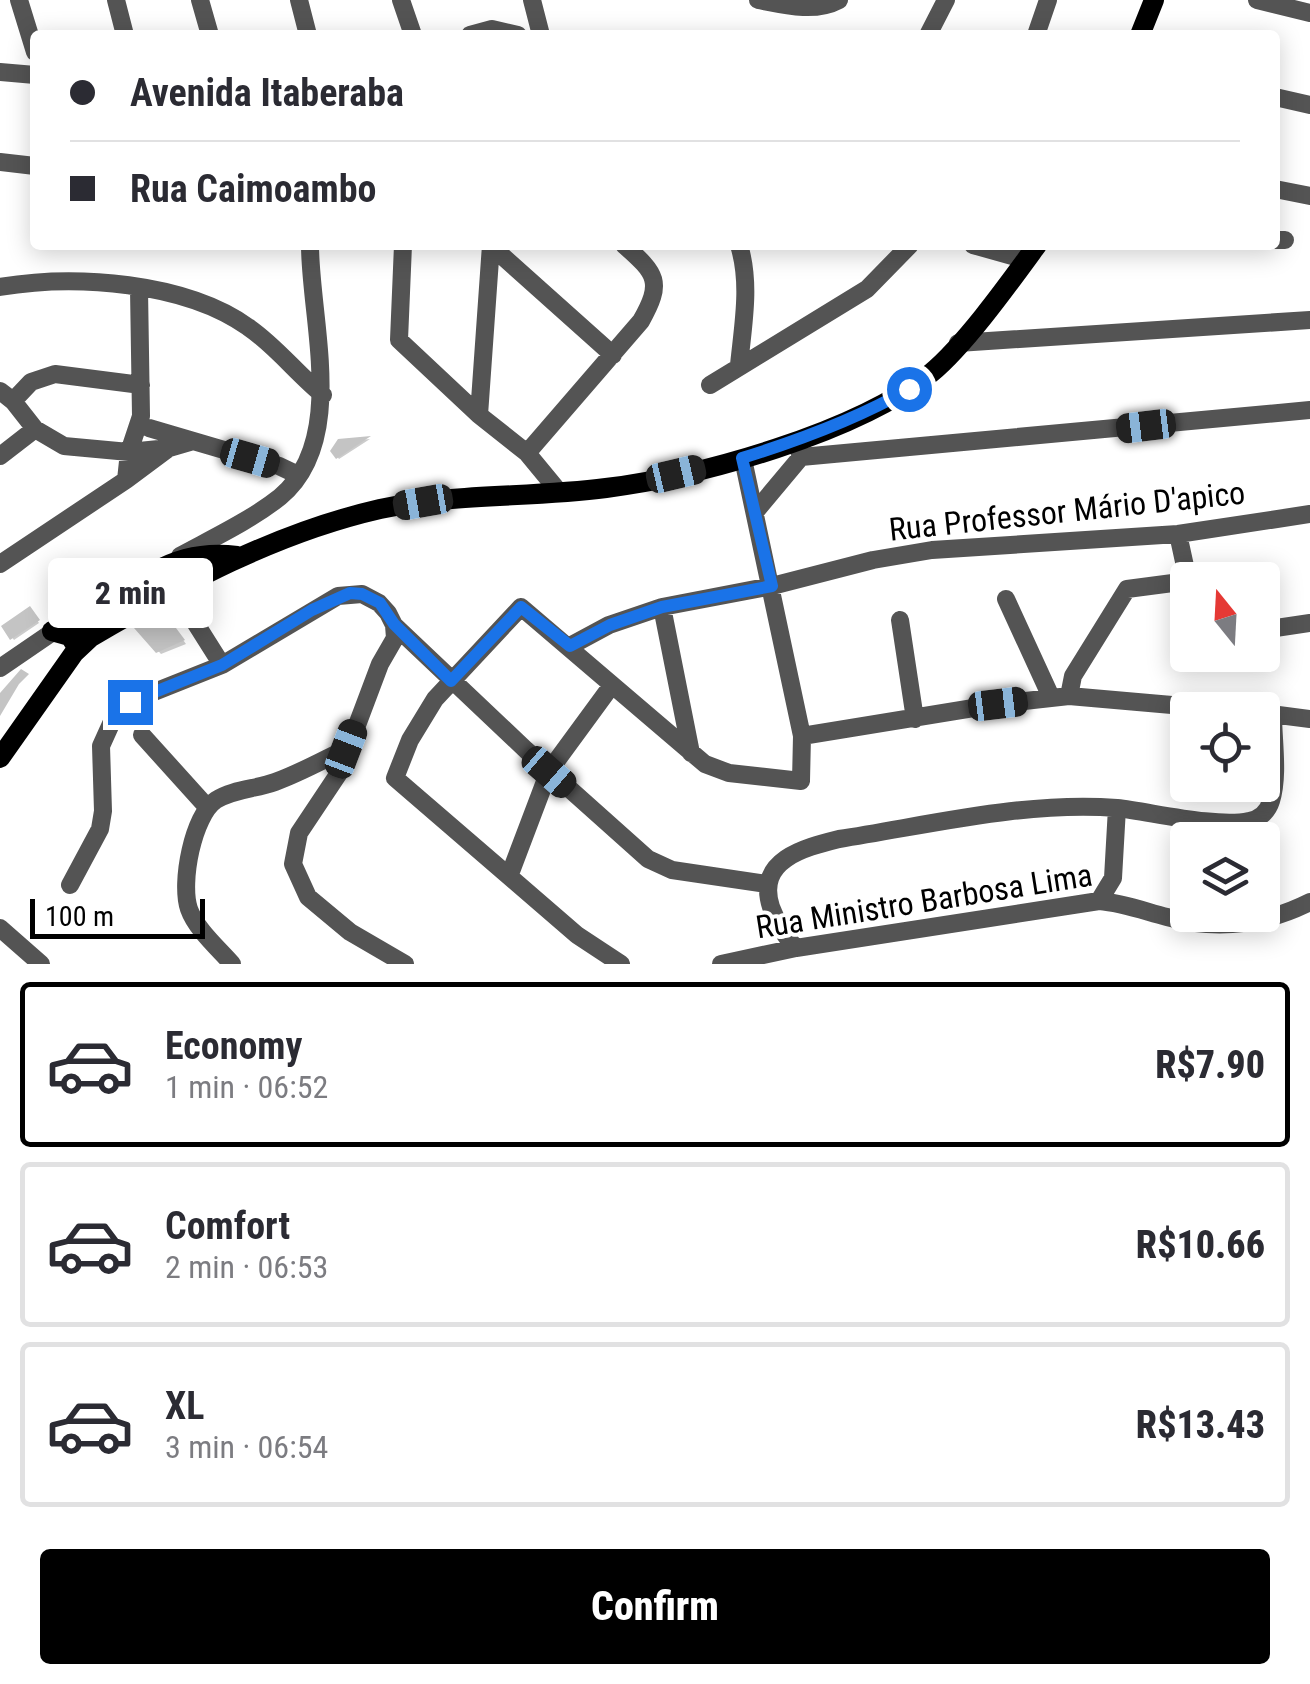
<!DOCTYPE html>
<html lang="en">
<head>
<meta charset="utf-8">
<style>
  :root { --surface:#fff; --page:#f7f7f7; --text:#2b2b33; --muted:#7c7c81; --line:#e1e1e2; --accent:#000 }
  body { margin:0; font-family:"Roboto Condensed",sans-serif; background:var(--page); color:var(--text); height:100vh; display:flex; flex-direction:column; font-size:38px; white-space:nowrap }
  * { box-sizing:border-box; margin:0 }
  p { font-size:32px; color:var(--muted) }
  .icon { flex:none; width:55px; height:55px; fill:none; stroke:currentColor; stroke-width:2; stroke-linecap:round; stroke-linejoin:round }
  .map { position:relative; height:964px; overflow:hidden }
  .drawer { display:flex; flex-direction:column; background:var(--surface); flex:1 }
  .drawer>* { flex:none }
  .banner { position:absolute; left:30px; top:30px; width:1250px; height:220px; border-radius:10px; box-shadow:0 5px 25px #0003; display:grid; align-content:center; height:220px; padding:0 40px; background:var(--surface) }
  .needle { width:65px; rotate:342deg }
  .tools { position:absolute; left:1170px; top:562px; display:grid; gap:20px }
  .tools a { display:grid; place-items:center; width:110px; height:110px; border-radius:10px; background:var(--surface); box-shadow:0 5px 25px #0003; font-size:50px }
  .scale { position:absolute; left:30px; bottom:25px; width:175px; box-sizing:border-box; padding-left:10px; border:5px solid #000; border-top:0; font-size:28px; line-height:35px; white-space:nowrap; color:#000; -webkit-text-stroke:8px #fff; paint-order:stroke }
  .end { position:absolute; width:45px; height:45px; margin:-22px; border:12px solid #1a73e8; background:#fff; box-shadow:0 0 0 5px #fff }
  .from { border-radius:50% }
  .bubble { position:absolute; height:70px; border-radius:10px; background:var(--surface); box-shadow:0 5px 25px #0003; font-size:32px; font-weight:800; line-height:70px; text-align:center }
  .car { position:absolute; width:30px; height:60px; margin:-30px -15px; border-radius:12px; box-shadow:0 0 8px 2px #0007; background:linear-gradient(#222 24%,#8ab4d8 0 40%,#222 0 76%,#8ab4d8 0 86%,#222 0) }
  .banner b { display:flex; align-items:center; gap:35px; height:95px; font-size:38px }
  .banner b+b { border-top:2px solid var(--line) }
  .banner i { width:25px; height:25px; background:var(--text) }
  ul { padding:18px 0 0; list-style:none }
  li { display:flex; align-items:center; gap:30px; height:165px; margin:0 20px 15px; padding:0 20px; border:5px solid var(--line); border-radius:10px }
  li div { flex:1 }
  li b { display:block; font-size:38px }
  li em { font-style:normal; font-weight:800 }
  li.on { border-color:var(--accent) }
  li>.icon { width:90px; height:90px; stroke-width:1.5 }
  .action { display:flex; gap:20px; margin-top:auto; padding:20px 40px }
  .action a { flex:1; height:115px; border-radius:10px; background:var(--accent); color:#fff; font-size:40px; font-weight:800; line-height:115px; text-align:center }
  .map>svg:first-child { display:block }
  .shadow { fill:#0003 }
  .building { fill:#c4c4c4 }
  .lines { fill:none; stroke-linecap:round; stroke-linejoin:round }
  .minor { stroke:#545454; stroke-width:18 }
  .major { stroke:#000; stroke-width:20 }
  .route { stroke:#1a73e8; stroke-width:12 }
  .labels { text-anchor:middle; stroke-width:8; stroke-linejoin:round; paint-order:stroke }
  .street-label { font-size:32px; fill:#000; stroke:#fff }
</style>
</head>
<body>
<div class="map">
<svg width="1310" height="964" viewBox="0 0 1310 964">
  <rect width="100%" height="100%" fill="#fff"/>
  <path class="shadow" d="M 370,439 L 339,459 L 333,451 L 339,442 Z
    M 30,610 L 39,623 L 14,640 L 4,627 Z
    M 167,618 L 186,644 L 161,654 L 138,629 Z"/>
  <path class="building" d="M 371,436 L 336,459 L 330,451 L 338,439 Z
    M 30,606 L 40,620 L 10,640 L 1,626 Z
    M 164,612 L 185,640 L 156,653 L 134,628 Z
    M 21,669 L 29,674 L 19,684 L 0,716 L 0,693 Z"/>
  <g class="lines">
    <path class="minor" d="M 19,0 L 35,52
      M 116,0 L 125,35
      M 200,0 L 210,35
      M 299,0 L 308,35
      M 401,0 L 413,35
      M 532,0 L 541,35
      M 758,0 C 784,5 815,13 839,0
      M 1257,0 L 1310,13
      M 470,35 L 492,29 L 518,35
      M 928,35 L 946,0
      M 1036,35 L 1048,0
      M 0,72 L 35,75
      M 1275,97 L 1310,105
      M 0,162 L 35,166
      M 1275,189 L 1310,196
      M 1275,240 L 1285,240
      M 403,245 L 399,340 L 479,415 L 527,453 L 560,493
      M 490,245 L 613,355
      M 973,245 L 1026,260
      M 0,287 C 75,274 185,282 248,327 C 276,346 297,374 323,395
      M 139,289 L 141,416 L 129,452 L 126,480 L 169,448 L 193,441
      M 958,343 L 1310,320
      M 739,365 C 743,325 751,284 739,245
      M 710,385 L 867,289 L 910,245
      M 0,391 L 13,401 L 35,429 L 64,446 L 129,452 L 169,448
      M 13,401 L 31,382 L 55,374 L 141,385
      M 479,415 L 491,245
      M 149,428 L 279,466 L 298,475
      M 796,441 L 801,457 L 1310,410
      M 527,453 L 641,321 C 663,282 657,274 624,245
      M 0,456 L 35,429
      M 755,512 L 801,457
      M 1178,534 L 1188,580
      M 180,556 C 213,538 251,520 280,497 C 348,441 310,320 310,245
      M 0,564 L 126,480
      M 171,576 L 174,589 L 222,665
      M 1006,599 L 1051,697
      M 662,607 L 691,753
      M 900,620 L 915,719
      M 394,625 L 526,750 L 648,859 L 672,870 L 767,884
      M 1262,630 L 1310,623
      M 570,646 L 609,625 L 662,607 L 772,586 L 873,560 L 932,550 L 1178,534 L 1310,514
      M 0,668 L 95,603 L 128,588
      M 1069,696 L 1073,676 L 1127,589 L 1188,581
      M 1263,713 L 1310,719
      M 142,735 L 207,807
      M 802,736 L 998,704 L 1069,696 L 1229,710
      M 1117,808 C 1152,812 1217,828 1249,821 C 1260,819 1268,811 1271,801 C 1279,775 1273,741 1273,714
      M 510,874 L 549,771 L 612,685
      M 70,885 L 100,829 L 103,811 L 101,746 L 115,715 L 129,702 L 222,665 L 338,596 L 362,594 L 379,603 L 388,613 L 394,625 L 395,638 L 380,664 L 339,773 L 299,833 L 293,864 L 308,897 L 350,932 L 405,964
      M 0,928 L 41,964
      M 796,948 C 784,936 777,923 771,907 C 756,860 803,848 839,839 C 930,825 1024,801 1117,808 L 1113,878 L 1099,901
      M 232,964 C 218,948 196,929 189,909 C 180,883 193,815 216,800 C 233,789 256,789 275,782 C 300,773 323,760 346,749
      M 621,964 L 577,935 L 395,778 L 410,740 L 435,699 L 521,607 L 705,764 L 729,773 L 801,781 L 802,736 L 743,459
      M 721,964 L 796,948 L 1099,901 C 1123,903 1144,911 1167,917 C 1217,931 1264,925 1310,902"/>
    <path class="major" d="M 1140,35 L 1154,0
      M 78,615 L 80,628 L 91,637
      M 52,631 L 70,636 L 78,649
      M 95,631 C 128,581 174,548 237,556
      M 0,758 L 74,653 L 91,637 C 184,583 275,533 380,509 C 455,493 531,498 606,488 C 701,476 856,433 931,373 C 965,345 1010,282 1037,245"/>
  </g>
  <g class="lines">
    <path class="route" d="M 130,702 L 222,665 L 312,610 L 350,593 L 362,594 L 380,603 L 394,624 L 451,681 L 521,607 L 570,646 L 610,625 L 662,607 L 772,586 L 742,458 C 800,440 857,419 909,389"/>
  </g>
  <g class="labels">
    <g class="street-label">
      <text transform="translate(1067 511) rotate(-6)" y="11">Rua Professor Mário D'apico</text>
      <text transform="translate(924 901) rotate(-9)" y="11">Rua Ministro Barbosa Lima</text>
    </g>
  </g>
</svg>
<div class="tools">
<a><svg class="needle" viewBox="-14 -14 28 28"><path d="M0-13l5 13h-10z" fill="#e53935"/><path d="M0 13l5-13h-10z" fill="#7c7c81"/></svg></a>
<a><svg class="icon" aria-label="locate" viewBox="0 0 24 24"><circle cx="12" cy="12" r="6"/><path d="M12 2v4M12 18v4M2 12h4M18 12h4"/></svg></a>
<a><svg class="icon" aria-label="layers" viewBox="0 0 24 24"><path d="M12 4l9 5-9 5-9-5zM3 14l9 5 9-5"/></svg></a>
</div>
<div class="scale">100 m</div>
<i class="end from" style="left:909px;top:389px"></i>
<i class="end" style="left:130px;top:702px"></i>
<div class="bubble" style="left:48px;top:558px;width:165px">2 min</div>
<i class="car" style="left:1146px;top:426px;rotate:263deg"></i>
<i class="car" style="left:250px;top:458px;rotate:106deg"></i>
<i class="car" style="left:676px;top:474px;rotate:77deg"></i>
<i class="car" style="left:423px;top:502px;rotate:260deg"></i>
<i class="car" style="left:998px;top:704px;rotate:83deg"></i>
<i class="car" style="left:346px;top:749px;rotate:21deg"></i>
<i class="car" style="left:549px;top:772px;rotate:131deg"></i>
<div class="banner">
<b><i class="from"></i>Avenida Itaberaba</b>
<b><i></i>Rua Caimoambo</b>
</div>
</div>
<section class="drawer">
<ul>
<li class="on"><svg class="icon" aria-label="car" viewBox="0 0 24 24"><path d="M5 17H2v-5l4-1 3-4h7l3 4 3 1v5h-3M9 17h6M6 11h13"/><circle cx="7" cy="17" r="2"/><circle cx="17" cy="17" r="2"/></svg><div><b>Economy</b><p>1 min · 06:52</p></div><em>R$7.90</em></li>
<li><svg class="icon" aria-label="car" viewBox="0 0 24 24"><path d="M5 17H2v-5l4-1 3-4h7l3 4 3 1v5h-3M9 17h6M6 11h13"/><circle cx="7" cy="17" r="2"/><circle cx="17" cy="17" r="2"/></svg><div><b>Comfort</b><p>2 min · 06:53</p></div><em>R$10.66</em></li>
<li><svg class="icon" aria-label="car" viewBox="0 0 24 24"><path d="M5 17H2v-5l4-1 3-4h7l3 4 3 1v5h-3M9 17h6M6 11h13"/><circle cx="7" cy="17" r="2"/><circle cx="17" cy="17" r="2"/></svg><div><b>XL</b><p>3 min · 06:54</p></div><em>R$13.43</em></li>
</ul>
<div class="action"><a>Confirm</a></div>
</section>
</body>
</html>
